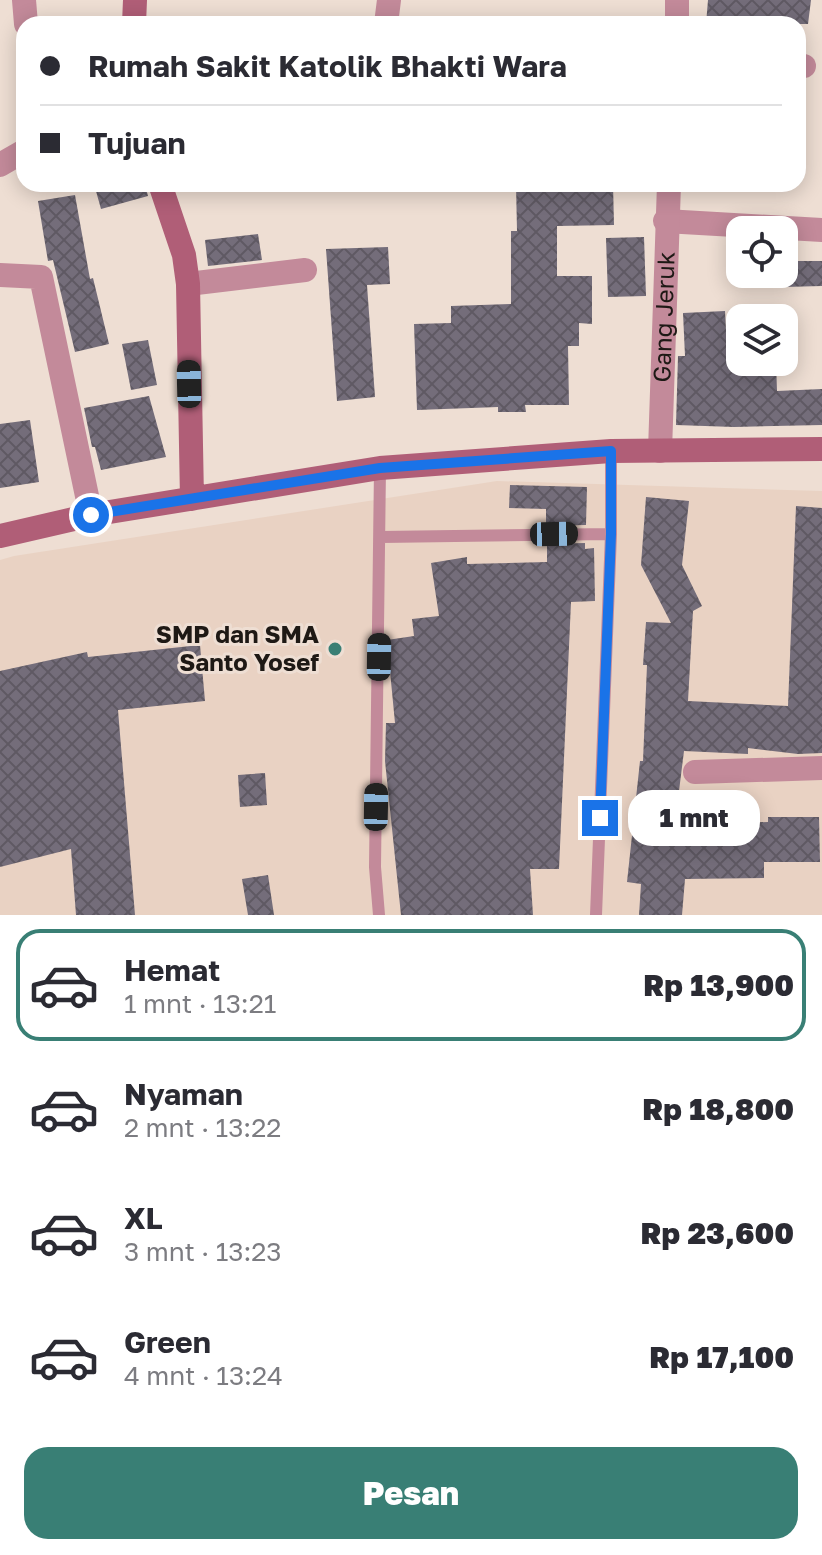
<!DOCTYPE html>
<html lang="id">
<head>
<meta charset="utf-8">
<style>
  :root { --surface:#fff; --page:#f2f2f3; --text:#2b2b33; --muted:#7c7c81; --line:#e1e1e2; --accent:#397f75 }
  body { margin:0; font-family:"Golos Text",sans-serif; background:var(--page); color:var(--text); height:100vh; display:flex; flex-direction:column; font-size:30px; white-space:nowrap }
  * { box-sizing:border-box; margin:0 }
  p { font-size:26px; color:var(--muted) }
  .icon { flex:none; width:44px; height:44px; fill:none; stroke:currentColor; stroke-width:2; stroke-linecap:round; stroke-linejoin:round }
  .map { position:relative; height:915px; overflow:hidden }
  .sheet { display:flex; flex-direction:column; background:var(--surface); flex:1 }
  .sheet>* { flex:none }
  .hud { position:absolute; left:16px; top:16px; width:790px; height:176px; border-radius:24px; box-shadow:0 4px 20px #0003; display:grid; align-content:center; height:176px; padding:0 24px; background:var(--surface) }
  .controls { position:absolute; left:726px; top:216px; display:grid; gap:16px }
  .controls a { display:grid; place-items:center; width:72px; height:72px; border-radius:16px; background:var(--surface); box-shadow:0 4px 20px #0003; font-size:40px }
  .end { position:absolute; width:36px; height:36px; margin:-18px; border:10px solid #1a73e8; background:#fff; box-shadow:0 0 0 4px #fff }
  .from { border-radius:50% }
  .bubble { position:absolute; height:56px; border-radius:24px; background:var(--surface); box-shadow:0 4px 20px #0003; font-size:26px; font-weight:800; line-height:56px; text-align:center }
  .car { position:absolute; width:24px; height:48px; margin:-24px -12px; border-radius:10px; box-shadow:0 0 6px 2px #0007; background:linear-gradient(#222 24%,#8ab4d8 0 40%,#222 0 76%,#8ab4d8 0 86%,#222 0) }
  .hud b { display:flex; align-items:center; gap:28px; height:76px; font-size:30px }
  .hud b+b { border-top:2px solid var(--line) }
  .hud i { width:20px; height:20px; background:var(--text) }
  ul { padding:14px 0 0; list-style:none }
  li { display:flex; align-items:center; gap:24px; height:112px; margin:0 16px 12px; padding:0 8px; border:4px solid transparent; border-radius:24px }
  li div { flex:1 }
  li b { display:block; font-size:30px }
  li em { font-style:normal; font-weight:800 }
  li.current { border-color:var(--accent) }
  li>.icon { width:72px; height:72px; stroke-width:1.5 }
  .cta { display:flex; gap:16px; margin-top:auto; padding:16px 24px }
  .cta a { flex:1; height:92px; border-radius:24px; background:var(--accent); color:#fff; font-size:32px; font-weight:800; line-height:92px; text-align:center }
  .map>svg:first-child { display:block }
  .built { fill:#e9d2c3 }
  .building { fill:url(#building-cross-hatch) }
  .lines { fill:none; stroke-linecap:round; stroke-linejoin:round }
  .lane { stroke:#c38a9a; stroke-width:12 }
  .street { stroke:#c38a9a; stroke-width:24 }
  .secondary { stroke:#b05e77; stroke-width:24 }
  .route { stroke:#1a73e8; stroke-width:10 }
  .poi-dot { fill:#397f75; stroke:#eeded3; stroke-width:3 }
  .labels { text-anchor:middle; stroke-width:6; stroke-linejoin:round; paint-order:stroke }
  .street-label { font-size:24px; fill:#1e1915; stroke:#eeded3 }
  .poi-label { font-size:24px; font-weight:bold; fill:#1e1915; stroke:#eeded3; text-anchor:end }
</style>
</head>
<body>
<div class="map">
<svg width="822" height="915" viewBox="0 0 822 915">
  <defs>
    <pattern id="building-cross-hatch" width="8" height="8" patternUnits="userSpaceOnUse" patternTransform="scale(2)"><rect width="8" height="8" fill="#746d7a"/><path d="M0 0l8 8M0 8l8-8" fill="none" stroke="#5f5963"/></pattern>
  </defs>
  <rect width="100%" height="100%" fill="#eeded3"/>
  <path class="built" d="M 497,481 L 822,491 L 822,915 L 0,915 L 0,560 L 14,556 Z"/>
  <path class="building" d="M 708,0 L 811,0 L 808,24 L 706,24 Z
    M 94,184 L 145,184 L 148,196 L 101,209 Z
    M 516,184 L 613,184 L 614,225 L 557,226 L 557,276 L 592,276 L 592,324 L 579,323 L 579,346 L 568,346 L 569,405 L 525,405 L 526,412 L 498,412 L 498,407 L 417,410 L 414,324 L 451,323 L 451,306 L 511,304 L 511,231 L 517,231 Z
    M 75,195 L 90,279 L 93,278 L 109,344 L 75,352 L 53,260 L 48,261 L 38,201 Z
    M 258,234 L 262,260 L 208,266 L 205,240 Z
    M 644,237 L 646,296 L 608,297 L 606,238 Z
    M 388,247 L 390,284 L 367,285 L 375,397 L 337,401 L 326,249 Z
    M 784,261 L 822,261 L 822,286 L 784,287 Z
    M 725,311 L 727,350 L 740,350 L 740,362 L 776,362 L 777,391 L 822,389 L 822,425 L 734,427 L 676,425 L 678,356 L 685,356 L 683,313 Z
    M 148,340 L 157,385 L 131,390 L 122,344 Z
    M 149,396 L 166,457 L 101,470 L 95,447 L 92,447 L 84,408 Z
    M 30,420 L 39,482 L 0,488 L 0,424 Z
    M 510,485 L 587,487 L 586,525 L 546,526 L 546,509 L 509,508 Z
    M 646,497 L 689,501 L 682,565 L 702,606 L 693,611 L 688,701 L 788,706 L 796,506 L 822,508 L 822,753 L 798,754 L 748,748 L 748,754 L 684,751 L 677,807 L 720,806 L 720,823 L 768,822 L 768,817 L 819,817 L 820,862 L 764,862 L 764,878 L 685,879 L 682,915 L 639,915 L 641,884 L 627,882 L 640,761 L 643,761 L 647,665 L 643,665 L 646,622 L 671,623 L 641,565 Z
    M 585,543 L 585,549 L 594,548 L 595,601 L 571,602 L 559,869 L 530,869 L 533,915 L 401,915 L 385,761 L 386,723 L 395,723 L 387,640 L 414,636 L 412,619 L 439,616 L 431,563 L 467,557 L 467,564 L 547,562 L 547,544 Z
    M 200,645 L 205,701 L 118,710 L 135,915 L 76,915 L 71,849 L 0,867 L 0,671 L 87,652 L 88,657 Z
    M 265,773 L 267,805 L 240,807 L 238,775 Z
    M 268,875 L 274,915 L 248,915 L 242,879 Z"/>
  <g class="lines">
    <path class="lane" d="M 381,537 L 611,534
      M 379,915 L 375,867 L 380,468
      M 596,915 L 611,534 L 611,451"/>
    <g class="street">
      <path d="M 24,0 L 26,24"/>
      <path d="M 677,0 L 677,24"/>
      <path d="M 386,24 L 389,0"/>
      <path d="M 798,66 L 804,66"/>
      <path d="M 0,165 L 24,151"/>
      <path d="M 665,221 L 822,230"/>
      <path d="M 0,275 L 41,277 L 91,515"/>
      <path d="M 188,284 L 305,270"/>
      <path id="s1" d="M 660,451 L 669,184"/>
      <path d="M 695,772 L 822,768"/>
    </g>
    <path class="secondary" d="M 134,24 L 135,0
      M 160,184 L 184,255 L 188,284 L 192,499
      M 0,536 L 91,515 L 380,468 L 611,451 L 822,449"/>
  </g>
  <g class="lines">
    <path class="route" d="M 91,515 L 380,468 L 611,451 L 611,534 L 600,818"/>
  </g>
  <circle class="poi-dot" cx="335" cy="649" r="8"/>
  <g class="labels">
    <g class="street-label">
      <text dy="8" stroke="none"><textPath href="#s1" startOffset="134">Gang Jeruk</textPath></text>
    </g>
    <g class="poi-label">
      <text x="319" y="643">SMP dan SMA<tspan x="319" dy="28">Santo Yosef</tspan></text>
    </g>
  </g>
</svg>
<div class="controls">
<a><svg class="icon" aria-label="locate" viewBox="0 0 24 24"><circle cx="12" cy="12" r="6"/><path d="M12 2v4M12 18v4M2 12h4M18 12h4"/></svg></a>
<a><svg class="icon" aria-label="layers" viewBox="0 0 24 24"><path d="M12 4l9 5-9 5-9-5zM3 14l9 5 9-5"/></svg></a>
</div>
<i class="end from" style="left:91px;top:515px"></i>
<i class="end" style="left:600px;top:818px"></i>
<div class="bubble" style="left:628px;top:790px;width:132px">1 mnt</div>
<i class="car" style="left:189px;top:384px;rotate:359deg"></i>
<i class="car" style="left:554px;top:534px;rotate:89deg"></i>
<i class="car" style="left:379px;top:657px;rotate:1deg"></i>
<i class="car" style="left:376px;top:807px;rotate:1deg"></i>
<div class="hud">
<b><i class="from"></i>Rumah Sakit Katolik Bhakti Wara</b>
<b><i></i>Tujuan</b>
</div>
</div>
<section class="sheet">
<ul>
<li class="current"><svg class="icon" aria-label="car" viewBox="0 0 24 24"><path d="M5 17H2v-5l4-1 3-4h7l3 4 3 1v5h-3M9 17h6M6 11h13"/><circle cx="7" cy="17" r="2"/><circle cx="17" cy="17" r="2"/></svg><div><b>Hemat</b><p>1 mnt · 13:21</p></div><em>Rp 13,900</em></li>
<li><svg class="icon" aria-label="car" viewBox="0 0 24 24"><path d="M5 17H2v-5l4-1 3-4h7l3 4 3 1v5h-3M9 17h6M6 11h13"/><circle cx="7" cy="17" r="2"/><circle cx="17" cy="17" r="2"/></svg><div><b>Nyaman</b><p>2 mnt · 13:22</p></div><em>Rp 18,800</em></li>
<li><svg class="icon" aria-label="car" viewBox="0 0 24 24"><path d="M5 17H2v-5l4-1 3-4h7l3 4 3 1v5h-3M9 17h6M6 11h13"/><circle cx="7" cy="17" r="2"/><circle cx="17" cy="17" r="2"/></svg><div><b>XL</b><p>3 mnt · 13:23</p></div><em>Rp 23,600</em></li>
<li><svg class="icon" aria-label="car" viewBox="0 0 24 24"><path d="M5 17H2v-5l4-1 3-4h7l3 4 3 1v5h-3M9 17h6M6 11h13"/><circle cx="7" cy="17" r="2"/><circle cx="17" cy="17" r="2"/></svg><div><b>Green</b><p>4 mnt · 13:24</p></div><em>Rp 17,100</em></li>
</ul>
<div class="cta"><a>Pesan</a></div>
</section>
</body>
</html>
